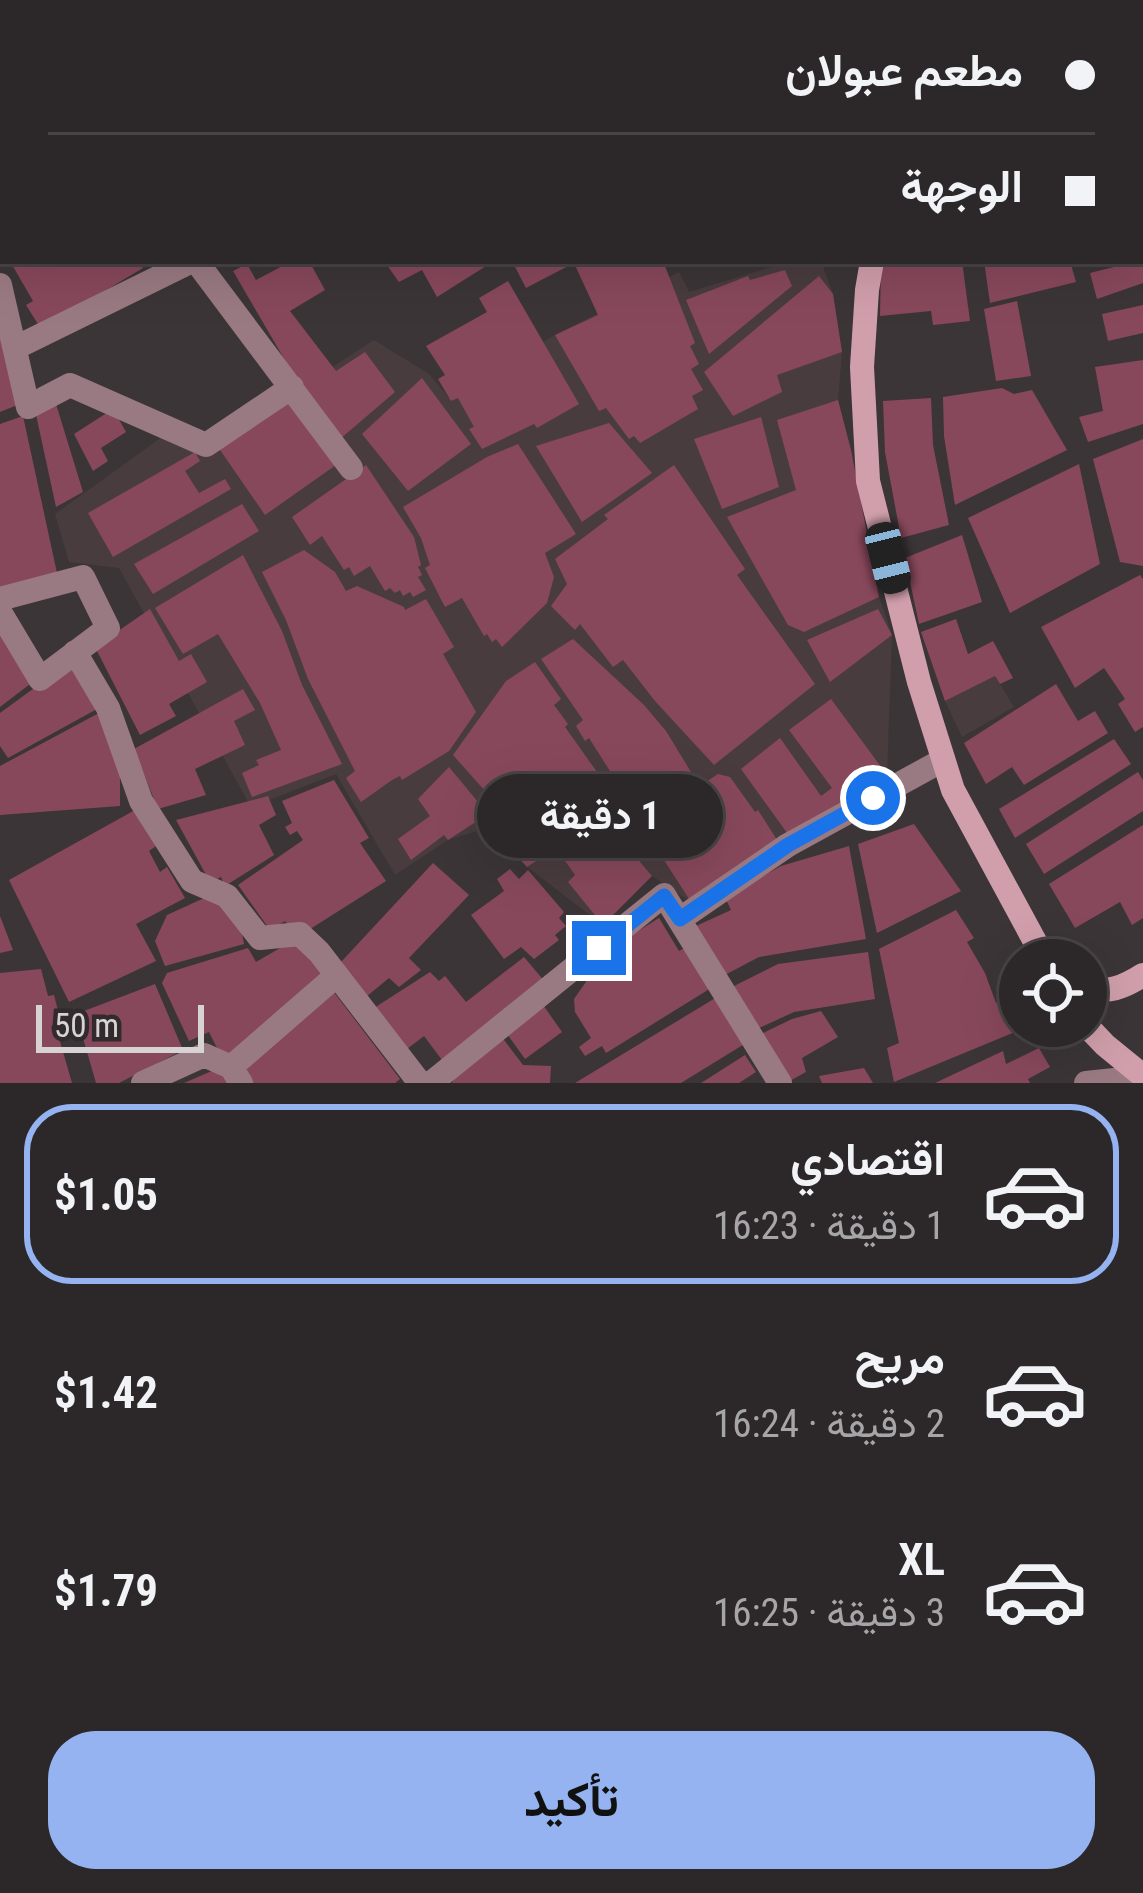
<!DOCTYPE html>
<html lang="ar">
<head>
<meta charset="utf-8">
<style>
  :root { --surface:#2c2829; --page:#343031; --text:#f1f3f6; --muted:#a6a6a8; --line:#484446; --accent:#95b2f1 }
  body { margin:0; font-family:"Roboto Condensed",Vazirmatn,sans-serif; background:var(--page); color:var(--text); direction:rtl; height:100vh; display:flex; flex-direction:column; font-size:45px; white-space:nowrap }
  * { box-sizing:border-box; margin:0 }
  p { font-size:39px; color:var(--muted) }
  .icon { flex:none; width:66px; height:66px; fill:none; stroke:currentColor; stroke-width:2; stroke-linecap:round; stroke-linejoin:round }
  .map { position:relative; height:1083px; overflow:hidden; direction:ltr }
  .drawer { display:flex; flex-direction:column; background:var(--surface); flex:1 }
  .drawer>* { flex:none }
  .banner { position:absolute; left:0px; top:0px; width:1143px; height:264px; box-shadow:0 12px 48px #0002,0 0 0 3px var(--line); direction:rtl; display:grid; align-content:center; height:264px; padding:0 48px; background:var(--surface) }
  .tools { position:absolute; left:999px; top:939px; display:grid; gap:24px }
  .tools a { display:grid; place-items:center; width:108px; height:108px; border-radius:50%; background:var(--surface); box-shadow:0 12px 48px #0002,0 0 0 3px var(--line); font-size:60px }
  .scale { position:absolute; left:36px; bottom:30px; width:168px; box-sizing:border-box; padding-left:12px; border:6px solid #d7d3d4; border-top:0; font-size:33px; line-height:42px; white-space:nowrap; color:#d7d3d4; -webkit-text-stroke:9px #312b2d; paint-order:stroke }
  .end { position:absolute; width:54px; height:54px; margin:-27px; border:15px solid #1a73e8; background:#fff; box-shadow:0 0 0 6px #fff }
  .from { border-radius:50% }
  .bubble { position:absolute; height:84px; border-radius:42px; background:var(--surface); box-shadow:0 12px 48px #0002,0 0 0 3px var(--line); font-size:39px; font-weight:700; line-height:84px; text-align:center; direction:rtl }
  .car { position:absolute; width:36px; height:72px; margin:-36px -18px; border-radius:15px; box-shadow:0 0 9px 3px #0007; background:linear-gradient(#222 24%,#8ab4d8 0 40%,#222 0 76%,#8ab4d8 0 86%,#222 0) }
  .banner b { display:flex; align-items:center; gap:42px; height:114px; font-size:45px }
  .banner b+b { border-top:3px solid var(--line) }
  .banner i { width:30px; height:30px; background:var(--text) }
  ul { padding:21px 0 0; list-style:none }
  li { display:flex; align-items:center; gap:36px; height:180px; margin:0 24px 18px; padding:0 24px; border:6px solid transparent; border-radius:48px }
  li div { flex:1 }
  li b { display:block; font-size:45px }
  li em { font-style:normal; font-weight:700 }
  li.on { border-color:var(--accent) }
  li>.icon { width:108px; height:108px; stroke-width:1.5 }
  .primary-button { display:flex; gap:24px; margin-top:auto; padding:24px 48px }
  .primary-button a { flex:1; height:138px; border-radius:48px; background:var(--accent); color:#111; font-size:48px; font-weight:700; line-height:138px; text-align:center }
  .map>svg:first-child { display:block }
  .built { fill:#493c3f }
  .building { fill:#88485c }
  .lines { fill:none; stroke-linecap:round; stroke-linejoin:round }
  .street { stroke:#9a7a82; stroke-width:24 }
  .secondary { stroke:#d19fac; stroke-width:24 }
  .route { stroke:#1a73e8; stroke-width:15 }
</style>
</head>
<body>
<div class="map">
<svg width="1143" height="1083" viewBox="0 0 1143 1083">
  <rect width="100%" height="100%" fill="#3b3537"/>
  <path class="built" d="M 791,261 L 821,261 L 833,294 L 842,352 L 838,400 L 851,450 L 879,597 L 892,635 L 887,775 L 691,902 L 652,876 L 603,925 L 527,867 L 489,827 L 448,840 L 395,875 L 336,774 L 251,807 L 119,568 L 69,562 L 55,514 L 173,429 L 213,445 L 374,340 L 429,374 L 450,399 L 551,337 L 679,272 L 689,292 Z
    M 995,676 L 1014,707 L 962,737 L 945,701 Z"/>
  <path class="building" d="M 15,261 L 138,261 L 143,268 L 41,329 L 26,305 L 33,301 L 11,263 Z
    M 292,261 L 309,261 L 325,290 L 290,311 L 336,371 L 365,352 L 395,392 L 340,439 L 304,393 L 233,271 L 247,264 L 256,280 Z
    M 384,261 L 494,261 L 437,297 L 422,270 L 399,282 Z
    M 512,261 L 663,261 L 695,343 L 690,346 L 699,364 L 691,369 L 703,390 L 692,396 L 698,409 L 640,443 L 634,436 L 629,439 L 606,408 L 599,411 L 555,335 L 598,315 L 574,263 L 526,288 Z
    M 881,261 L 962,261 L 970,321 L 933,325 L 931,311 L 880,316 Z
    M 984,261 L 1070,261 L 1076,282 L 990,303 Z
    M 1120,261 L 1143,261 L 1143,283 L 1097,299 L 1090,273 L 1122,265 Z
    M 785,270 L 792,286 L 709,354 L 686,300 L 748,276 L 750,280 Z
    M 819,276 L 833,294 L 842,352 L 777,375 L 782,392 L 733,416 L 704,372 Z
    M 508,281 L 579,404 L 537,428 L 534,424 L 482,449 L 469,429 L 474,427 L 458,398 L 451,401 L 438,379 L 445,375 L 426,346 L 487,312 L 479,298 Z
    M 1017,301 L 1031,376 L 996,381 L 984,309 Z
    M 1143,305 L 1143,333 L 1108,341 L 1102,314 Z
    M 0,333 L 20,404 L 0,412 Z
    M 1143,360 L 1143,424 L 1088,442 L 1079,417 L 1103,411 L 1095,367 Z
    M 422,378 L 471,444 L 408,491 L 362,434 Z
    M 1002,388 L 1014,394 L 1032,390 L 1067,450 L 955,505 L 944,436 L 943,397 Z
    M 931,398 L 933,445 L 949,525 L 901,538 L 885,452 L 883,401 Z
    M 288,399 L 336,465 L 265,515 L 218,447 Z
    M 838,400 L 851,450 L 879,597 L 804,632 L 788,625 L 727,517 L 796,490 L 777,420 Z
    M 56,404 L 83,492 L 56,507 L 35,410 Z
    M 113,409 L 126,432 L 101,448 L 108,461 L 93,471 L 74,434 Z
    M 23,416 L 57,573 L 0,591 L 0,424 Z
    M 761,417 L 779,487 L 722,509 L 694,439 Z
    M 609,423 L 652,473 L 582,522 L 536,446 Z
    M 1143,439 L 1143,566 L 1120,562 L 1093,459 Z
    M 518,444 L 576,534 L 545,553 L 554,577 L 547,603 L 502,647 L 496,639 L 492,642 L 487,634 L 484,636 L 462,598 L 445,607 L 425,568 L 430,565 L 421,538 L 403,507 L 487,457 Z
    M 195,452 L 200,461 L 185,471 L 199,493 L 225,479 L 231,489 L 113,557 L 88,513 Z
    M 1079,464 L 1100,564 L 1010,613 L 968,518 Z
    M 366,465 L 414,537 L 421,565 L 418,567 L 422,575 L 418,577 L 426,590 L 413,597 L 410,592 L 403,596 L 400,590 L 395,593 L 390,588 L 385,591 L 370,566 L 354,576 L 349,567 L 344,570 L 322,536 L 310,545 L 292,517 Z
    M 674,465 L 745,569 L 737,575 L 815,684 L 714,765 L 655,701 L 623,660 L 613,667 L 580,624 L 575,630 L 551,606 L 567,584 L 555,559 L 608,519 L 604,515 Z
    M 242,504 L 259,531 L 153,594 L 134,564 Z
    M 962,535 L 982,602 L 919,624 L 905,558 Z
    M 304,550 L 335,572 L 346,591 L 357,586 L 404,607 L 405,610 L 426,599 L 454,647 L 443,654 L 476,712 L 449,751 L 402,780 L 400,776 L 392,780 L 361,802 L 346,778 L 355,771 L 308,679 L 286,620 L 262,572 Z
    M 243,555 L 282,631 L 302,685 L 342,764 L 252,797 L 242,773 L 259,765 L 256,760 L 281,750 L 260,703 L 218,634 L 183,654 L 155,608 Z
    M 1140,575 L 1143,579 L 1143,727 L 1135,732 L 1118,704 L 1125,699 L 1104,668 L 1075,688 L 1041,627 Z
    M 150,609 L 179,661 L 191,654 L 207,682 L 169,704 L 176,716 L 140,735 L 95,647 Z
    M 878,609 L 892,635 L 830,682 L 807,640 Z
    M 956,619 L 968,654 L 993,641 L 1013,678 L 1000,684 L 995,676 L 945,701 L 921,632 Z
    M 0,629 L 30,684 L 0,707 Z
    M 573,639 L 644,705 L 666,731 L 694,777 L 677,786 L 674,781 L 661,787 L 658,784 L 642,790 L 637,784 L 631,787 L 615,779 L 589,738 L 585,741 L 576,726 L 583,720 L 541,659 Z
    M 535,662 L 561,699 L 554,705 L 568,724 L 565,727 L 597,772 L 502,810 L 453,755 L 506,681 Z
    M 63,667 L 75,669 L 97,709 L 8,758 L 0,746 L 0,713 Z
    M 1056,684 L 1078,721 L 1095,711 L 1108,733 L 1024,785 L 1012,767 L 986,784 L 964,743 Z
    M 243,689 L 255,710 L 234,721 L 245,745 L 195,769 L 206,795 L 158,809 L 134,749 Z
    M 831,699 L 887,775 L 790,837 L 741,769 L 780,738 L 821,796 L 832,788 L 789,730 Z
    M 99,713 L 120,773 L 120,806 L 0,815 L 0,766 Z
    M 1114,739 L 1131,764 L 1015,838 L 999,809 Z
    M 449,767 L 488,814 L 448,840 L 444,835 L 411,860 L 398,839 L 430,816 L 418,799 Z
    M 1138,772 L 1143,780 L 1143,811 L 1044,874 L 1026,844 Z
    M 718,774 L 730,777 L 755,812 L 758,810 L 777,840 L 691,902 L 653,843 L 661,838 L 646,815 L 677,793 L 680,799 Z
    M 334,780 L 369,838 L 360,843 L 386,881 L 307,931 L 291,928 L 285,921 L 270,930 L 238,885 L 303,840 L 297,831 L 290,835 L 285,827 L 292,823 L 282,801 Z
    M 605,785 L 607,791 L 631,794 L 643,810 L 617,835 L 652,876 L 603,925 L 568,882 L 575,875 L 556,848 L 527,867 L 489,827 L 525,805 L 540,820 L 568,799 L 577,808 Z
    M 268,796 L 276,815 L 259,825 L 274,855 L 225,886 L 221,877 L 210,882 L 176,820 Z
    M 135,810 L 156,846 L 149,851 L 160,872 L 167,867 L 185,898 L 136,924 L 156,961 L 69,1002 L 9,880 Z
    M 914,824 L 961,891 L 877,933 L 858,844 Z
    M 1143,825 L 1143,918 L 1132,925 L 1120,902 L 1075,928 L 1049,884 Z
    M 849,846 L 866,939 L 759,957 L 723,976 L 696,926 L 731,910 L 725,897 L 781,866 Z
    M 433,863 L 469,895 L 409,958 L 421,970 L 399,987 L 389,978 L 366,997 L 341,962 Z
    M 510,869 L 519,879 L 528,870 L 564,912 L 559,918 L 566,926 L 555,935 L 559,940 L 534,959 L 521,947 L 504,959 L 471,915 L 504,891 L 497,879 Z
    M 213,894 L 240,923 L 244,944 L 165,966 L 155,941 L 167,915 Z
    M 956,910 L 974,938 L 967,942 L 985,973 L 996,1003 L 1002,1000 L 1015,1032 L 894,1082 L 887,1048 L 899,1043 L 879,949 Z
    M 0,916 L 13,950 L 0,953 Z
    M 659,918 L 679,951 L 686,947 L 711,988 L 606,1053 L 602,1046 L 585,1056 L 579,1047 L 591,1038 L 575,1012 L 574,999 L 588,979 L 621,959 L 624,940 Z
    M 294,940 L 328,977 L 232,1061 L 220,1054 L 209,1032 L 189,1041 L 162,983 L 167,973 L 248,948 L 256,962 Z
    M 868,952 L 875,999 L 794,1012 L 757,1029 L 734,986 L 778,964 Z
    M 524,957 L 546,983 L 445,1064 L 424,1036 L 403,1052 L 374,1008 L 430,972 L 439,981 L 445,976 L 466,1002 Z
    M 41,969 L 48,996 L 54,995 L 63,1030 L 57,1031 L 72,1083 L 0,1083 L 0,973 Z
    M 155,984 L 183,1050 L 119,1083 L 96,1083 L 76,1014 Z
    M 333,991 L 400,1079 L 395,1083 L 253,1083 L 240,1064 Z
    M 717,997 L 746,1043 L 681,1083 L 575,1083 Z
    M 541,1002 L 562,1032 L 525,1059 L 505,1031 Z
    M 821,1011 L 838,1037 L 802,1058 L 806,1072 L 786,1083 L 757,1036 L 792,1019 Z
    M 501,1036 L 523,1065 L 551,1066 L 550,1083 L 452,1083 L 457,1069 Z
    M 1039,1048 L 1050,1067 L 1028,1079 L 1030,1083 L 935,1083 L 1003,1051 L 1006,1064 Z
    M 745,1055 L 756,1072 L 739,1083 L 701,1083 Z
    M 221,1067 L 229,1083 L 184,1083 Z
    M 864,1068 L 873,1083 L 822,1083 L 819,1076 Z"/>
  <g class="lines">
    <path class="street" d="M 532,0 L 533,3
      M 230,3 L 231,0
      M 622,3 L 627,0
      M 196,261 L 351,468
      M 0,285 L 28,407 L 70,385 L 206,445 L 292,387
      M 15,348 L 192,261
      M 0,599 L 83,577 L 108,628 L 40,679 L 0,612
      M 75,652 L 108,708 L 141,801 L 192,881 L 227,896 L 260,938 L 300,934 L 319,952 L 420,1083
      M 680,919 L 788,845 L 943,760
      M 231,1067 L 337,975
      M 143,1083 L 204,1055 L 231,1067 L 241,1083
      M 431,1083 L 664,895 L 780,1083
      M 1086,1083 L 1143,1077"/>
    <path class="secondary" d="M 943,3 L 944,0
      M 872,261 L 867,290 L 862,367 L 868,481 L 919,682 L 953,790 L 1045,960
      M 1086,985 C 1107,995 1124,987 1143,975
      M 1086,1025 L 1105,1045 L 1143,1076"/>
  </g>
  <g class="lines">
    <path class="route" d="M 599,948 L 664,896 L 680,919 L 788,845 L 873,798"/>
  </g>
</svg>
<div class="tools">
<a><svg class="icon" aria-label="locate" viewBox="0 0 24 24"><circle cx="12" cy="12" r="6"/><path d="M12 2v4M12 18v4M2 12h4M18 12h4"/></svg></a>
</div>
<div class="scale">50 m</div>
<i class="end from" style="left:873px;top:798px"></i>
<i class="end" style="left:599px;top:948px"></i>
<div class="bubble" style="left:477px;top:774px;width:246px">1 دقيقة</div>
<i class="car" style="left:888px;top:558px;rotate:166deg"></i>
<div class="banner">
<b><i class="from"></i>مطعم عبولان</b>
<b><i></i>الوجهة</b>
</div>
</div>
<section class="drawer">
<ul>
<li class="on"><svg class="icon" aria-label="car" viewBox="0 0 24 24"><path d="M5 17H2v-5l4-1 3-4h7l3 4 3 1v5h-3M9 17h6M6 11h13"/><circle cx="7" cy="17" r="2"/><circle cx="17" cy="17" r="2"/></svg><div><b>اقتصادي</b><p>1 دقيقة · 16:23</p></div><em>$1.05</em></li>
<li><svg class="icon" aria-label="car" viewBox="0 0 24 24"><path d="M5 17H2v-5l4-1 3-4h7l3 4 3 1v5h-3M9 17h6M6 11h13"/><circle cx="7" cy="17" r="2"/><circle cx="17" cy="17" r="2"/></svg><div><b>مريح</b><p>2 دقيقة · 16:24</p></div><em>$1.42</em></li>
<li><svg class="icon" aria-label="car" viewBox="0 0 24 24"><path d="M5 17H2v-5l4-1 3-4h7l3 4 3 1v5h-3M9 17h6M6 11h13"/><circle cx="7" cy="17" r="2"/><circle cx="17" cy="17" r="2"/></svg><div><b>XL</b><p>3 دقيقة · 16:25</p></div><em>$1.79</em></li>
</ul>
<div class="primary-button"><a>تأكيد</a></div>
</section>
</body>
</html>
